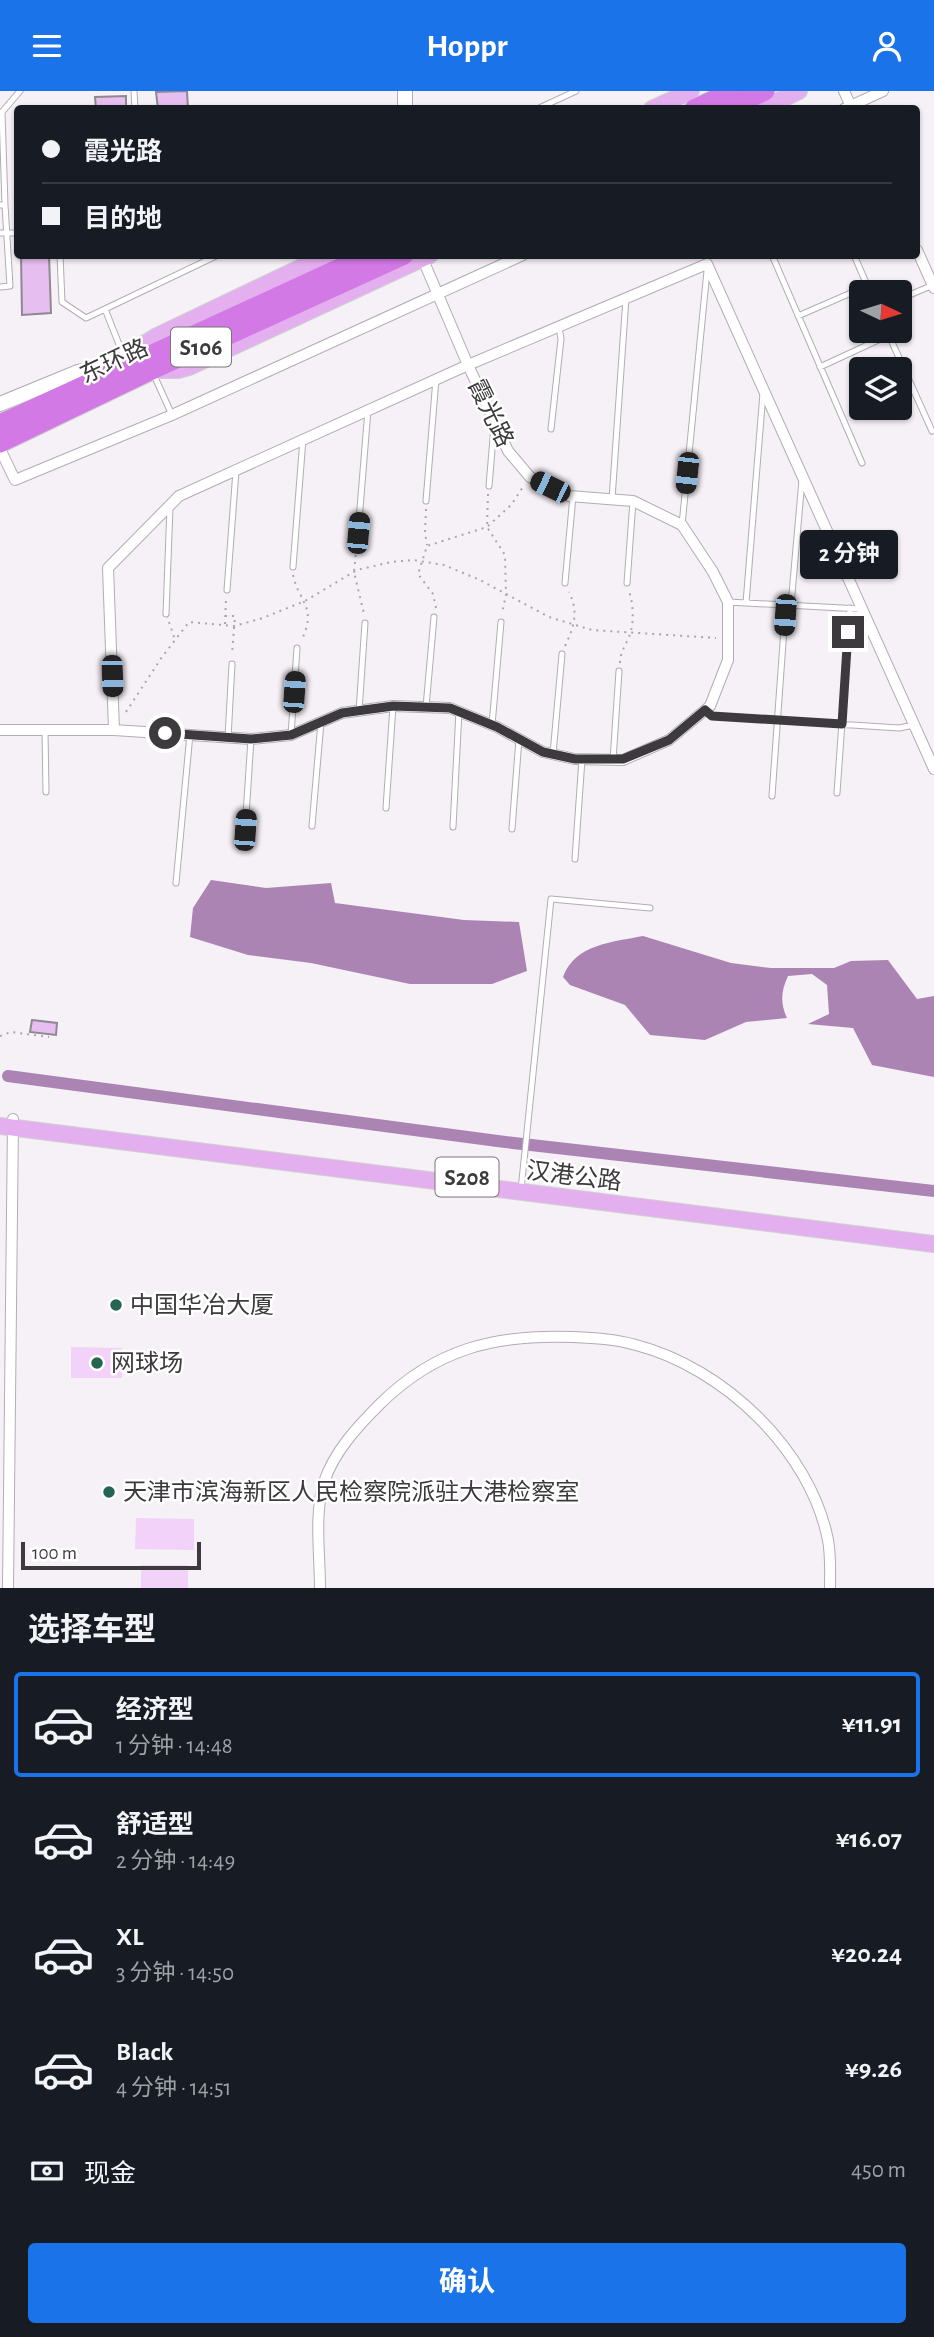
<!DOCTYPE html>
<html lang="zh">
<head>
<meta charset="utf-8">
<style>
  :root { --surface:#171b24; --page:#242831; --text:#f1f3f6; --muted:#9ea1a6; --line:#363941; --accent:#1a73e8 }
  body { margin:0; font-family:"Alegreya Sans","Noto Sans SC",sans-serif; background:var(--page); color:var(--text); height:100vh; display:flex; flex-direction:column; font-size:26px; white-space:nowrap }
  * { box-sizing:border-box; margin:0 }
  p { font-size:23px; color:var(--muted) }
  .icon { flex:none; width:38px; height:38px; fill:none; stroke:currentColor; stroke-width:2; stroke-linecap:round; stroke-linejoin:round }
  .map { position:relative; height:1497px; overflow:hidden }
  .sheet { display:flex; flex-direction:column; background:var(--surface); flex:1 }
  .sheet>* { flex:none }
  .hud { position:absolute; left:14px; top:14px; width:906px; height:154px; border-radius:7px; box-shadow:0 2px 5px #0004; display:grid; align-content:center; height:154px; padding:0 28px; background:var(--surface) }
  .needle { width:46px; rotate:94deg }
  .tools { position:absolute; left:849px; top:189px; display:grid; gap:14px }
  .tools a { display:grid; place-items:center; width:63px; height:63px; border-radius:7px; background:var(--surface); box-shadow:0 2px 5px #0004; font-size:35px }
  .scale { position:absolute; left:21px; bottom:18px; width:180px; box-sizing:border-box; padding-left:7px; border:4px solid #3c3a3c; border-top:0; font-size:19px; line-height:24px; white-space:nowrap; color:#3c3a3c; -webkit-text-stroke:5px #fff; paint-order:stroke }
  .end { position:absolute; width:32px; height:32px; margin:-16px; border:9px solid #3c3a3c; background:#fff; box-shadow:0 0 0 4px #fff }
  .from { border-radius:50% }
  .bubble { position:absolute; height:49px; border-radius:7px; background:var(--surface); box-shadow:0 2px 5px #0004; font-size:23px; font-weight:700; line-height:49px; text-align:center }
  .car { position:absolute; width:21px; height:42px; margin:-21px -10px; border-radius:9px; box-shadow:0 0 5px 2px #0007; background:linear-gradient(#222 24%,#8ab4d8 0 40%,#222 0 76%,#8ab4d8 0 86%,#222 0) }
  .hud b { display:flex; align-items:center; gap:24px; height:66px; font-size:26px }
  .hud b+b { border-top:2px solid var(--line) }
  .hud i { width:18px; height:18px; background:var(--text) }
  ul { padding:0; list-style:none }
  li { display:flex; align-items:center; gap:21px; height:105px; margin:0 14px 10px; padding:0 14px; border:4px solid transparent; border-radius:7px }
  li div { flex:1 }
  li b { display:block; font-size:26px }
  li em { font-style:normal; font-weight:700 }
  li.on { border-color:var(--accent) }
  li>.icon { width:63px; height:63px; stroke-width:1.5 }
  h2 { padding:0 28px; font-size:32px; line-height:84px }
  .pay { display:flex; align-items:center; gap:18px; height:77px; padding:0 28px; font-size:26px }
  .pay p { margin-inline-start:auto }
  .cta { display:flex; gap:14px; margin-top:auto; padding:14px 28px }
  .cta a { flex:1; height:80px; border-radius:7px; background:var(--accent); color:#fff; font-size:28px; font-weight:700; line-height:80px; text-align:center }
  header { display:flex; justify-content:space-between; align-items:center; height:91px; padding:0 28px; background:var(--accent); color:#fff; font-size:32px; font-weight:700 }
  .map>svg:first-child { display:block }
  .green { fill:#f2d2f9 }
  .water { fill:#ab84b4 }
  .lines { fill:none; stroke-linecap:round; stroke-linejoin:round }
  .canal { stroke:#ab84b4; stroke-width:12 }
  .building { fill:#e7bef0; stroke:#8e898f; stroke-width:2 }
  .lane-casing { stroke:#b2adb4; stroke-width:7 }
  .street-casing { stroke:#b2adb4; stroke-width:12 }
  .secondary-casing { stroke:#b2adb4; stroke-width:16 }
  .primary-casing { stroke:#d0d0d0; stroke-width:18 }
  .highway-casing { stroke:#d0d0d0; stroke-width:21 }
  .path { stroke:#aba6ab; stroke-width:2; stroke-dasharray:2 5; stroke-linecap:butt }
  .lane { stroke:#fff; stroke-width:5 }
  .street { stroke:#fff; stroke-width:10 }
  .secondary { stroke:#fff; stroke-width:14 }
  .primary { stroke:#e4afef; stroke-width:16 }
  .highway { stroke:#d279e5; stroke-width:19 }
  .route { stroke:#3c3a3c; stroke-width:9 }
  .poi-dot { fill:#266552; stroke:#fff; stroke-width:2.5 }
  .labels { text-anchor:middle; stroke-width:5; stroke-linejoin:round; paint-order:stroke }
  .shield { fill:#fff; stroke:#767576; stroke-width:2 }
  .shield-label { font-size:23px; font-weight:bold; fill:#3c3a3c }
  .street-label { font-size:24px; fill:#3c3a3c; stroke:#fff }
  .poi-label { font-size:24px; fill:#3c3a3c; stroke:#fff; text-anchor:start }
</style>
</head>
<body>
<header><svg class="icon" aria-label="menu" viewBox="0 0 24 24"><path d="M4 6h16M4 12h16M4 18h16"/></svg>Hoppr<svg class="icon" aria-label="person" viewBox="0 0 24 24"><circle cx="12" cy="8" r="4"/><path d="M4 21q1-7 8-7t8 7"/></svg></header>
<div class="map">
<svg width="934" height="1497" viewBox="0 0 934 1497">
  <rect width="100%" height="100%" fill="#f6f0f7"/>
  <path class="green" d="M 71,1256 L 122,1257 L 122,1287 L 71,1287 Z
    M 136,1427 L 194,1428 L 194,1459 L 135,1458 Z
    M 141,1474 L 188,1474 L 188,1497 L 141,1497 Z"/>
  <path class="water" d="M 211,789 L 266,797 L 331,792 L 335,812 L 464,829 L 519,831 L 527,880 L 492,893 L 410,893 L 311,872 L 248,864 L 190,846 L 193,817 Z
    M 643,845 L 731,872 L 771,877 L 834,877 L 851,870 L 888,869 L 917,908 L 934,905 L 934,986 L 872,974 L 853,937 L 808,933 L 829,923 L 827,894 L 812,883 L 788,885 C 781,900 780,912 787,927 L 746,931 L 705,949 L 650,944 L 625,914 L 570,894 L 563,886 C 575,853 613,851 643,845 Z"/>
  <g class="lines">
    <path class="canal" d="M 8,985 L 505,1051 L 934,1100"/>
  </g>
  <path class="building" d="M 187,0 L 188,18 L 158,18 L 156,1 Z
    M 126,5 L 126,18 L 96,18 L 95,6 Z
    M 21,164 L 49,164 L 51,222 L 22,224 Z
    M 32,929 L 57,932 L 56,944 L 30,941 Z"/>
  <g class="lines">
    <defs>
      <path id="lane" d="M 134,0 L 135,18
        M 537,18 L 576,0
        M 0,114 L 5,114 L 2,21 L 20,0
        M 0,142 L 18,142
        M 60,164 L 62,211 L 86,227 L 105,218
        M 772,164 L 862,372
        M 854,164 L 870,201
        M 0,196 L 10,195 L 5,114
        M 900,208 L 933,194
        M 798,225 L 867,195
        M 887,240 L 932,340
        M 126,271 L 105,218 L 218,164
        M 820,276 L 889,244
        M 153,282 L 172,324
        M 551,338 L 561,248 L 559,236
        M 489,395 L 494,335
        M 612,408 L 626,207
        M 426,410 L 436,288
        M 682,434 L 707,180
        M 358,442 L 368,319
        M 293,476 L 303,348
        M 565,492 L 573,405
        M 627,492 L 633,410
        M 227,499 L 236,380
        M 728,511 L 861,518
        M 746,512 L 763,302
        M 166,523 L 170,416
        M 426,616 L 434,526
        M 359,620 L 365,532
        M 706,620 L 712,625 L 899,637 L 914,634
        M 492,634 L 501,531
        M 45,640 L 46,701
        M 291,644 L 297,557
        M 228,647 L 232,573
        M 553,663 L 562,563
        M 613,669 L 619,580
        M 837,702 L 850,517
        M 772,705 L 785,524 L 791,514 L 802,389
        M 386,717 L 393,615
        M 312,735 L 321,631
        M 453,736 L 459,620
        M 512,738 L 519,648
        M 245,739 L 251,648
        M 575,768 L 582,668
        M 176,792 L 190,643
        M 521,1099 L 551,808 L 650,817"/>
      <path id="street" d="M 844,0 L 852,18
        M 844,18 L 883,0
        M 917,159 L 934,197
        M 0,358 L 15,389 L 172,324 L 523,164
        M 0,639 L 114,639 L 251,648 L 291,644 L 342,622 L 393,615 L 450,617 L 497,636 L 543,661 L 575,668 L 623,669 L 669,649 L 710,615 L 728,569 L 728,511 L 713,481 L 682,434 L 633,410 L 569,405 L 530,386 L 508,360 L 468,274 L 421,164
        M 114,639 L 108,477 L 179,405 L 468,274 L 707,173 L 934,678
        M 8,1497 L 13,1028
        M 320,1497 C 320,1463 314,1423 324,1391 C 334,1361 357,1336 379,1314 C 435,1258 495,1243 573,1246 C 594,1247 615,1248 636,1254 C 724,1277 810,1359 828,1449 C 831,1465 830,1481 830,1497"/>
      <path id="secondary" d="M 405,18 L 405,0
        M 0,313 L 78,281 L 119,274"/>
      <path id="primary" d="M 652,18 L 691,0
        M 761,18 L 799,0
        M 127,274 L 141,255 L 157,245 L 327,164
        M 154,279 L 178,279 L 189,276 L 430,164
        M 0,1035 L 934,1153"/>
      <path id="highway" d="M 694,18 L 733,0
        M 727,18 L 765,0
        M 0,333 L 368,164
        M 0,352 L 152,279 L 404,164"/>
    </defs>
    <use href="#lane" class="lane-casing"/>
    <use href="#street" class="street-casing"/>
    <use href="#secondary" class="secondary-casing"/>
    <use href="#primary" class="primary-casing"/>
    <use href="#highway" class="highway-casing"/>
    <path class="path" d="M 488,403 L 487,436 L 505,464 L 506,504 L 502,522
      M 426,418 L 425,442 L 427,454
      M 357,450 L 354,481 L 364,523
      M 293,484 C 299,512 318,516 301,550
      M 436,517 L 433,503 L 418,483 L 427,455 L 487,436 L 511,414 L 523,396
      M 225,525 L 235,525 L 232,563
      M 169,531 L 175,549
      M 225,533 L 226,507
      M 565,555 C 574,536 579,521 569,501
      M 620,572 C 620,560 628,551 631,540 C 634,527 633,512 629,500
      M 126,621 L 162,566 L 189,531 L 234,535 L 260,528 L 305,510 L 357,479 L 391,471 L 413,469 L 444,474 L 480,489 L 549,526 L 592,539 L 716,547
      M 0,945 L 11,941 L 49,946"/>
    <use href="#lane" class="lane"/>
    <use href="#street" class="street"/>
    <use href="#secondary" class="secondary"/>
    <use href="#primary" class="primary"/>
    <use href="#highway" class="highway"/>
  </g>
  <g class="lines">
    <path class="route" d="M 165,642 L 251,648 L 291,644 L 342,622 L 393,615 L 450,617 L 497,636 L 543,661 L 575,668 L 623,668 L 669,649 L 705,619 L 712,625 L 842,633 L 848,541"/>
  </g>
  <g class="poi-dot">
    <circle cx="116" cy="1214" r="7"/>
    <circle cx="97" cy="1272" r="7"/>
    <circle cx="109" cy="1401" r="7"/>
  </g>
  <g class="labels">
    <g class="shield">
      <rect x="171" y="236.5" width="60" height="39" rx="5"/>
      <rect x="435.5" y="1066.5" width="63" height="39" rx="5"/>
    </g>
    <g class="shield-label">
      <text x="201" y="264">S106</text>
      <text x="467" y="1094">S208</text>
    </g>
    <g class="street-label">
      <text transform="translate(114 270) rotate(-25)" y="8">东环路</text>
      <text transform="translate(491 322) rotate(64)" y="8">霞光路</text>
      <text transform="translate(574 1085) rotate(7)" y="8">汉港公路</text>
    </g>
    <g class="poi-label">
      <text x="130" y="1222">中国华冶大厦</text>
      <text x="111" y="1280">网球场</text>
      <text x="123" y="1409">天津市滨海新区人民检察院派驻大港检察室</text>
    </g>
  </g>
</svg>
<div class="tools">
<a><svg class="needle" viewBox="-14 -14 28 28"><path d="M0-13l5 13h-10z" fill="#e53935"/><path d="M0 13l5-13h-10z" fill="#9ea1a6"/></svg></a>
<a><svg class="icon" aria-label="layers" viewBox="0 0 24 24"><path d="M12 4l9 5-9 5-9-5zM3 14l9 5 9-5"/></svg></a>
</div>
<div class="scale">100 m</div>
<i class="end from" style="left:165px;top:642px"></i>
<i class="end" style="left:848px;top:541px"></i>
<div class="bubble" style="left:800px;top:439px;width:98px">2 分钟</div>
<i class="car" style="left:687px;top:382px;rotate:186deg"></i>
<i class="car" style="left:550px;top:396px;rotate:296deg"></i>
<i class="car" style="left:358px;top:442px;rotate:5deg"></i>
<i class="car" style="left:785px;top:524px;rotate:184deg"></i>
<i class="car" style="left:112px;top:585px;rotate:178deg"></i>
<i class="car" style="left:294px;top:601px;rotate:4deg"></i>
<i class="car" style="left:245px;top:739px;rotate:4deg"></i>
<div class="hud">
<b><i class="from"></i>霞光路</b>
<b><i></i>目的地</b>
</div>
</div>
<section class="sheet">
<h2>选择车型</h2>
<ul>
<li class="on"><svg class="icon" aria-label="car" viewBox="0 0 24 24"><path d="M5 17H2v-5l4-1 3-4h7l3 4 3 1v5h-3M9 17h6M6 11h13"/><circle cx="7" cy="17" r="2"/><circle cx="17" cy="17" r="2"/></svg><div><b>经济型</b><p>1 分钟 · 14:48</p></div><em>¥11.91</em></li>
<li><svg class="icon" aria-label="car" viewBox="0 0 24 24"><path d="M5 17H2v-5l4-1 3-4h7l3 4 3 1v5h-3M9 17h6M6 11h13"/><circle cx="7" cy="17" r="2"/><circle cx="17" cy="17" r="2"/></svg><div><b>舒适型</b><p>2 分钟 · 14:49</p></div><em>¥16.07</em></li>
<li><svg class="icon" aria-label="car" viewBox="0 0 24 24"><path d="M5 17H2v-5l4-1 3-4h7l3 4 3 1v5h-3M9 17h6M6 11h13"/><circle cx="7" cy="17" r="2"/><circle cx="17" cy="17" r="2"/></svg><div><b>XL</b><p>3 分钟 · 14:50</p></div><em>¥20.24</em></li>
<li><svg class="icon" aria-label="car" viewBox="0 0 24 24"><path d="M5 17H2v-5l4-1 3-4h7l3 4 3 1v5h-3M9 17h6M6 11h13"/><circle cx="7" cy="17" r="2"/><circle cx="17" cy="17" r="2"/></svg><div><b>Black</b><p>4 分钟 · 14:51</p></div><em>¥9.26</em></li>
</ul>
<div class="pay"><svg class="icon" aria-label="cash" viewBox="0 0 24 24"><path d="M3 7h18v10H3z"/><circle cx="12" cy="12" r="2"/></svg>现金<p>450 m</p></div>
<div class="cta"><a>确认</a></div>
</section>
</body>
</html>
